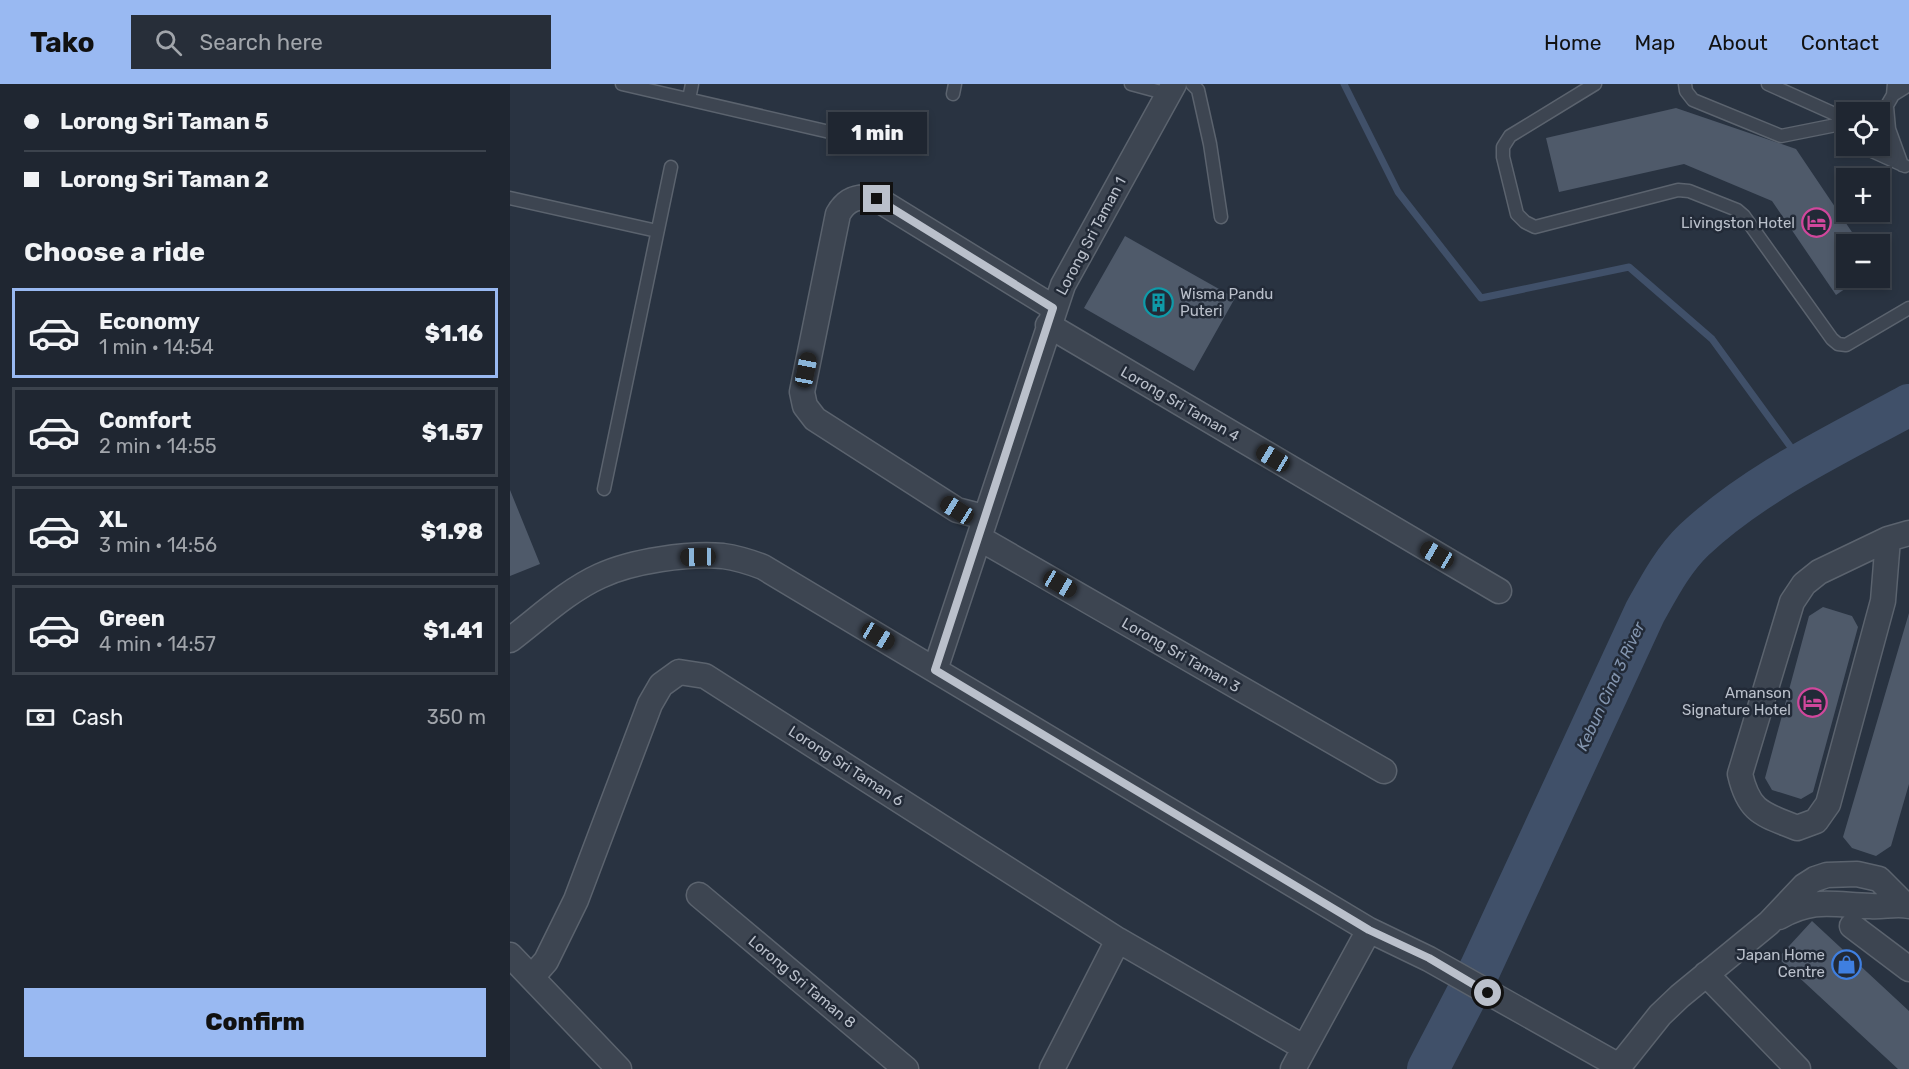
<!DOCTYPE html>
<html lang="en">
<head>
<meta charset="utf-8">
<style>
  :root { --surface:#1f2631; --page:#272e39; --text:#f1f3f6; --muted:#a1a5ab; --line:#3c434d; --accent:#99b9f2 }
  body { margin:0; font-family:Rubik,sans-serif; background:var(--page); color:var(--text); height:100vh; display:flex; flex-direction:column; font-size:22px; white-space:nowrap }
  * { box-sizing:border-box; margin:0 }
  p { font-size:20px; color:var(--muted) }
  .icon { flex:none; width:33px; height:33px; fill:none; stroke:currentColor; stroke-width:2; stroke-linecap:round; stroke-linejoin:round }
  .map { position:relative; flex:1; overflow:hidden }
  .side { display:flex; flex-direction:column; background:var(--surface); width:510px }
  .side>* { flex:none }
  .banner { display:grid; align-content:center; height:132px; padding:0 24px; background:var(--surface) }
  .tools { position:absolute; left:1326px; top:18px; display:grid; gap:12px }
  .tools a { display:grid; place-items:center; width:54px; height:54px; border-radius:0px; background:var(--surface); box-shadow:0 3px 9px #0003,0 0 0 2px var(--line); font-size:30px }
  .end { position:absolute; width:27px; height:27px; margin:-14px; border:8px solid #bac0cb; background:#111; box-shadow:0 0 0 3px #111 }
  .from { border-radius:50% }
  .bubble { position:absolute; height:42px; border-radius:0px; background:var(--surface); box-shadow:0 3px 9px #0003,0 0 0 2px var(--line); font-size:20px; font-weight:800; line-height:42px; text-align:center }
  .car { position:absolute; width:18px; height:36px; margin:-18px -9px; border-radius:8px; box-shadow:0 0 4px 2px #0007; background:linear-gradient(#222 24%,#8ab4d8 0 40%,#222 0 76%,#8ab4d8 0 86%,#222 0) }
  .banner b { display:flex; align-items:center; gap:21px; height:57px; font-size:22px }
  .banner b+b { border-top:2px solid var(--line) }
  .banner i { width:15px; height:15px; background:var(--text) }
  ul { padding:0; list-style:none }
  li { display:flex; align-items:center; gap:18px; height:90px; margin:0 12px 9px; padding:0 12px; border:3px solid var(--line); border-radius:0px }
  li div { flex:1 }
  li b { display:block; font-size:22px }
  li em { font-style:normal; font-weight:800 }
  li.current { border-color:var(--accent) }
  li>.icon { width:54px; height:54px; stroke-width:1.5 }
  h2 { padding:0 24px; font-size:27px; line-height:72px }
  .pay { display:flex; align-items:center; gap:15px; height:66px; padding:0 24px; font-size:22px }
  .pay p { margin-inline-start:auto }
  .primary-button { display:flex; gap:12px; margin-top:auto; padding:12px 24px }
  .primary-button a { flex:1; height:69px; border-radius:0px; background:var(--accent); color:#111; font-size:24px; font-weight:800; line-height:69px; text-align:center }
  header { display:flex; align-items:center; gap:36px; box-sizing:border-box; height:84px; padding:0 30px; background:var(--accent); color:#111 }
  header strong { font-size:28px }
  nav { display:flex; gap:33px; margin-inline-start:auto; font-size:21px }
  .search { width:420px; height:54px; background:var(--page); display:flex; align-items:center; gap:15px; box-sizing:border-box; padding:0 21px; border-radius:0px; color:var(--muted); font-size:22px }
  main { display:flex; flex:1; min-height:0 }
  .map>svg:first-child { display:block }
  .lines { fill:none; stroke-linecap:round; stroke-linejoin:round }
  .stream { stroke:#405069; stroke-width:7 }
  .river { stroke:#405069; stroke-width:42 }
  .building { fill:#4f5a6a }
  .lane-casing { stroke:#5b636e; stroke-width:15 }
  .street-casing { stroke:#5b636e; stroke-width:27 }
  .lane { stroke:#3d4551; stroke-width:12 }
  .street { stroke:#3d4551; stroke-width:24 }
  .route { stroke:#bac0cb; stroke-width:8 }
  .labels { text-anchor:middle; stroke-width:5; stroke-linejoin:round; paint-order:stroke }
  .poi-label { font-size:15px; fill:#bac0cb; stroke:#222a37; text-anchor:end }
  .street-label { font-size:15px; fill:#bac0cb; stroke:#222a37 }
  .water-label { font-size:16px; font-style:italic; fill:#8496b0; stroke:#222a37 }
</style>
</head>
<body>
<header>
<strong>Tako</strong>
<div class="search"><svg class="icon" aria-label="search" viewBox="0 0 24 24"><circle cx="10" cy="10" r="6"/><path d="M15 15l6 6"/></svg>Search here</div>
<nav><a>Home</a><a>Map</a><a>About</a><a>Contact</a></nav>
</header>
<main>
<section class="side">
<div class="banner">
<b><i class="from"></i>Lorong Sri Taman 5</b>
<b><i></i>Lorong Sri Taman 2</b>
</div>
<h2>Choose a ride</h2>
<ul>
<li class="current"><svg class="icon" aria-label="car" viewBox="0 0 24 24"><path d="M5 17H2v-5l4-1 3-4h7l3 4 3 1v5h-3M9 17h6M6 11h13"/><circle cx="7" cy="17" r="2"/><circle cx="17" cy="17" r="2"/></svg><div><b>Economy</b><p>1 min · 14:54</p></div><em>$1.16</em></li>
<li><svg class="icon" aria-label="car" viewBox="0 0 24 24"><path d="M5 17H2v-5l4-1 3-4h7l3 4 3 1v5h-3M9 17h6M6 11h13"/><circle cx="7" cy="17" r="2"/><circle cx="17" cy="17" r="2"/></svg><div><b>Comfort</b><p>2 min · 14:55</p></div><em>$1.57</em></li>
<li><svg class="icon" aria-label="car" viewBox="0 0 24 24"><path d="M5 17H2v-5l4-1 3-4h7l3 4 3 1v5h-3M9 17h6M6 11h13"/><circle cx="7" cy="17" r="2"/><circle cx="17" cy="17" r="2"/></svg><div><b>XL</b><p>3 min · 14:56</p></div><em>$1.98</em></li>
<li><svg class="icon" aria-label="car" viewBox="0 0 24 24"><path d="M5 17H2v-5l4-1 3-4h7l3 4 3 1v5h-3M9 17h6M6 11h13"/><circle cx="7" cy="17" r="2"/><circle cx="17" cy="17" r="2"/></svg><div><b>Green</b><p>4 min · 14:57</p></div><em>$1.41</em></li>
</ul>
<div class="pay"><svg class="icon" aria-label="cash" viewBox="0 0 24 24"><path d="M3 7h18v10H3z"/><circle cx="12" cy="12" r="2"/></svg>Cash<p>350 m</p></div>
<div class="primary-button"><a>Confirm</a></div>
</section>
<div class="map">
<svg width="1399" height="985" viewBox="0 0 1399 985">
  <rect width="100%" height="100%" fill="#293341"/>
  <g class="lines">
    <path class="stream" d="M 834,0 L 888,108 L 971,214 L 1119,183 L 1202,255 L 1293,380"/>
    <path class="river" d="M 918,985 L 970,885 L 1135,528 C 1149,503 1163,476 1184,456 C 1246,398 1326,361 1399,321"/>
  </g>
  <path class="building" d="M 1166,24 L 1286,65 L 1350,160 L 1336,160 L 1336,194 L 1351,194 L 1326,211 L 1262,117 L 1174,80 L 1049,108 L 1036,54 Z
    M 615,152 L 725,214 L 684,287 L 574,224 Z
    M 0,406 L 30,480 L 0,492 Z
    M 1313,523 L 1342,532 L 1348,543 L 1303,708 L 1291,715 L 1262,706 L 1255,694 L 1299,532 Z
    M 1399,529 L 1399,700 L 1381,762 L 1366,772 L 1342,764 L 1333,753 Z
    M 1302,837 L 1399,927 L 1399,985 L 1388,985 L 1268,874 Z"/>
  <g class="lines">
    <defs>
      <path id="lane" d="M 112,0 L 324,49
        M 621,0 L 658,10
        M 682,0 L 688,6 L 700,60 L 711,133
        M 1085,0 L 1000,52 L 993,63 L 993,73 L 1007,130 L 1015,138 L 1025,143 L 1168,106 L 1179,107 L 1227,126 L 1234,132 L 1322,255 L 1328,260 L 1336,261 L 1399,224
        M 1175,0 L 1176,7 L 1183,16 L 1271,52 L 1336,39
        M 1258,0 L 1336,35
        M 443,10 L 445,0
        M 1383,11 L 1399,1
        M 179,15 L 182,0
        M 1377,23 L 1379,45 L 1392,81
        M 1372,30 L 1383,11 L 1384,0
        M 1355,62 L 1362,67 L 1395,82
        M 0,114 L 147,147
        M 94,405 L 161,83"/>
      <path id="street" d="M 538,241 L 989,507
        M 474,433 L 447,426 L 305,335 L 295,322 L 292,308 L 328,130 C 337,114 349,111 367,115 L 544,224
        M 469,454 L 874,687
        M 1378,455 L 1373,517 L 1318,720 L 1306,737 L 1287,744 C 1253,730 1239,729 1230,690 L 1282,518 L 1294,500 L 1309,488 Z
        M 1378,455 L 1399,449
        M 0,556 C 29,534 57,507 90,492 C 122,477 178,469 213,472 C 227,474 240,478 253,483 L 859,846 L 919,875 L 1109,982
        M 425,586 L 553,201 L 664,0
        M 189,811 L 396,985
        M 1269,833 C 1304,813 1324,821 1361,822 C 1373,823 1387,819 1399,822
        M 1342,842 L 1399,885
        M 0,871 L 109,985
        M 1196,890 L 1288,985
        M 22,893 L 36,877 L 66,816 L 140,620 L 151,601 L 169,588 L 195,592 L 608,856 L 793,963
        M 542,985 L 608,856
        M 783,985 L 859,846
        M 1107,985 L 1150,931 L 1170,912 L 1259,839 L 1294,802 L 1305,795 L 1317,791 L 1347,790 L 1369,795 L 1395,821"/>
    </defs>
    <use href="#lane" class="lane-casing"/>
    <use href="#street" class="street-casing"/>
    <use href="#lane" class="lane"/>
    <use href="#street" class="street"/>
  </g>
  <g class="lines">
    <path class="route" d="M 367,115 L 543,224 L 425,586 L 859,846 L 919,874 L 978,909"/>
  </g>
  <defs>
    <symbol id="hotel-ring" viewBox="-11 -11 22 22"><circle r="9.5" fill="#222a37" stroke="#d1479c" stroke-width="1.5"/><path d="M-6-4.5h1.5V1H6V5H4.5V3h-9V5H-6ZM-4 0a1.8 1.8 0 1 1 3.6 0ZM.5 0V-2.5h3Q6-2.5 6 0Z" fill="#d1479c"/></symbol>
    <symbol id="building-ring" viewBox="-11 -11 22 22"><circle r="9.5" fill="#222a37" stroke="#0f9aa8" stroke-width="1.5"/><path d="M-4-6H4V6H1V3H-1V6H-4ZM-2.5-4.3h1.7v1.8h-1.7ZM.8-4.3h1.7v1.8H.8ZM-2.5-1h1.7V.8h-1.7ZM.8-1h1.7V.8H.8Z" fill="#0f9aa8"/></symbol>
    <symbol id="shop-ring" viewBox="-11 -11 22 22"><circle r="9.5" fill="#222a37" stroke="#3f7fe0" stroke-width="1.5"/><path d="M-5-2.5h2.3a2.7 3.5 0 0 1 5.4 0H5L5.5 6h-11ZM-1.5-2.5h3a1.5 2.3 0 0 0-3 0Z" fill="#3f7fe0"/></symbol>
  </defs>
  <g fill-rule="evenodd">
    <use href="#hotel-ring" x="1290" y="122" width="33" height="33"/>
    <use href="#building-ring" x="632" y="202" width="33" height="33"/>
    <use href="#hotel-ring" x="1286" y="602" width="33" height="33"/>
    <use href="#shop-ring" x="1320" y="864" width="33" height="33"/>
  </g>
  <g class="labels">
    <g class="poi-label">
      <text x="1285" y="144">Livingston Hotel</text>
      <text x="670" y="215" text-anchor="start">Wisma Pandu<tspan x="670" dy="17">Puteri</tspan></text>
      <text x="1281" y="614">Amanson<tspan x="1281" dy="17">Signature Hotel</tspan></text>
      <text x="1315" y="876">Japan Home<tspan x="1315" dy="17">Centre</tspan></text>
    </g>
    <g class="street-label">
      <text transform="translate(581 152) rotate(-62)" y="5">Lorong Sri Taman 1</text>
      <text transform="translate(670 320) rotate(30)" y="5">Lorong Sri Taman 4</text>
      <text transform="translate(671 571) rotate(30)" y="5">Lorong Sri Taman 3</text>
      <text transform="translate(336 682) rotate(33)" y="5">Lorong Sri Taman 6</text>
      <text transform="translate(292 898) rotate(40)" y="5">Lorong Sri Taman 8</text>
    </g>
    <g class="water-label">
      <text transform="translate(1100 602) rotate(-65)" y="6">Kebun Cina 3 River</text>
    </g>
  </g>
</svg>
<div class="tools">
<a><svg class="icon" aria-label="locate" viewBox="0 0 24 24"><circle cx="12" cy="12" r="6"/><path d="M12 2v4M12 18v4M2 12h4M18 12h4"/></svg></a>
<a>+</a>
<a>−</a>
</div>
<i class="end from" style="left:978px;top:909px"></i>
<i class="end" style="left:367px;top:115px"></i>
<div class="bubble" style="left:318px;top:28px;width:99px">1 min</div>
<i class="car" style="left:296px;top:286px;rotate:11deg"></i>
<i class="car" style="left:763px;top:374px;rotate:301deg"></i>
<i class="car" style="left:447px;top:426px;rotate:302deg"></i>
<i class="car" style="left:927px;top:471px;rotate:300deg"></i>
<i class="car" style="left:188px;top:473px;rotate:269deg"></i>
<i class="car" style="left:550px;top:500px;rotate:120deg"></i>
<i class="car" style="left:368px;top:552px;rotate:121deg"></i>
</div>
</main>
</body>
</html>
